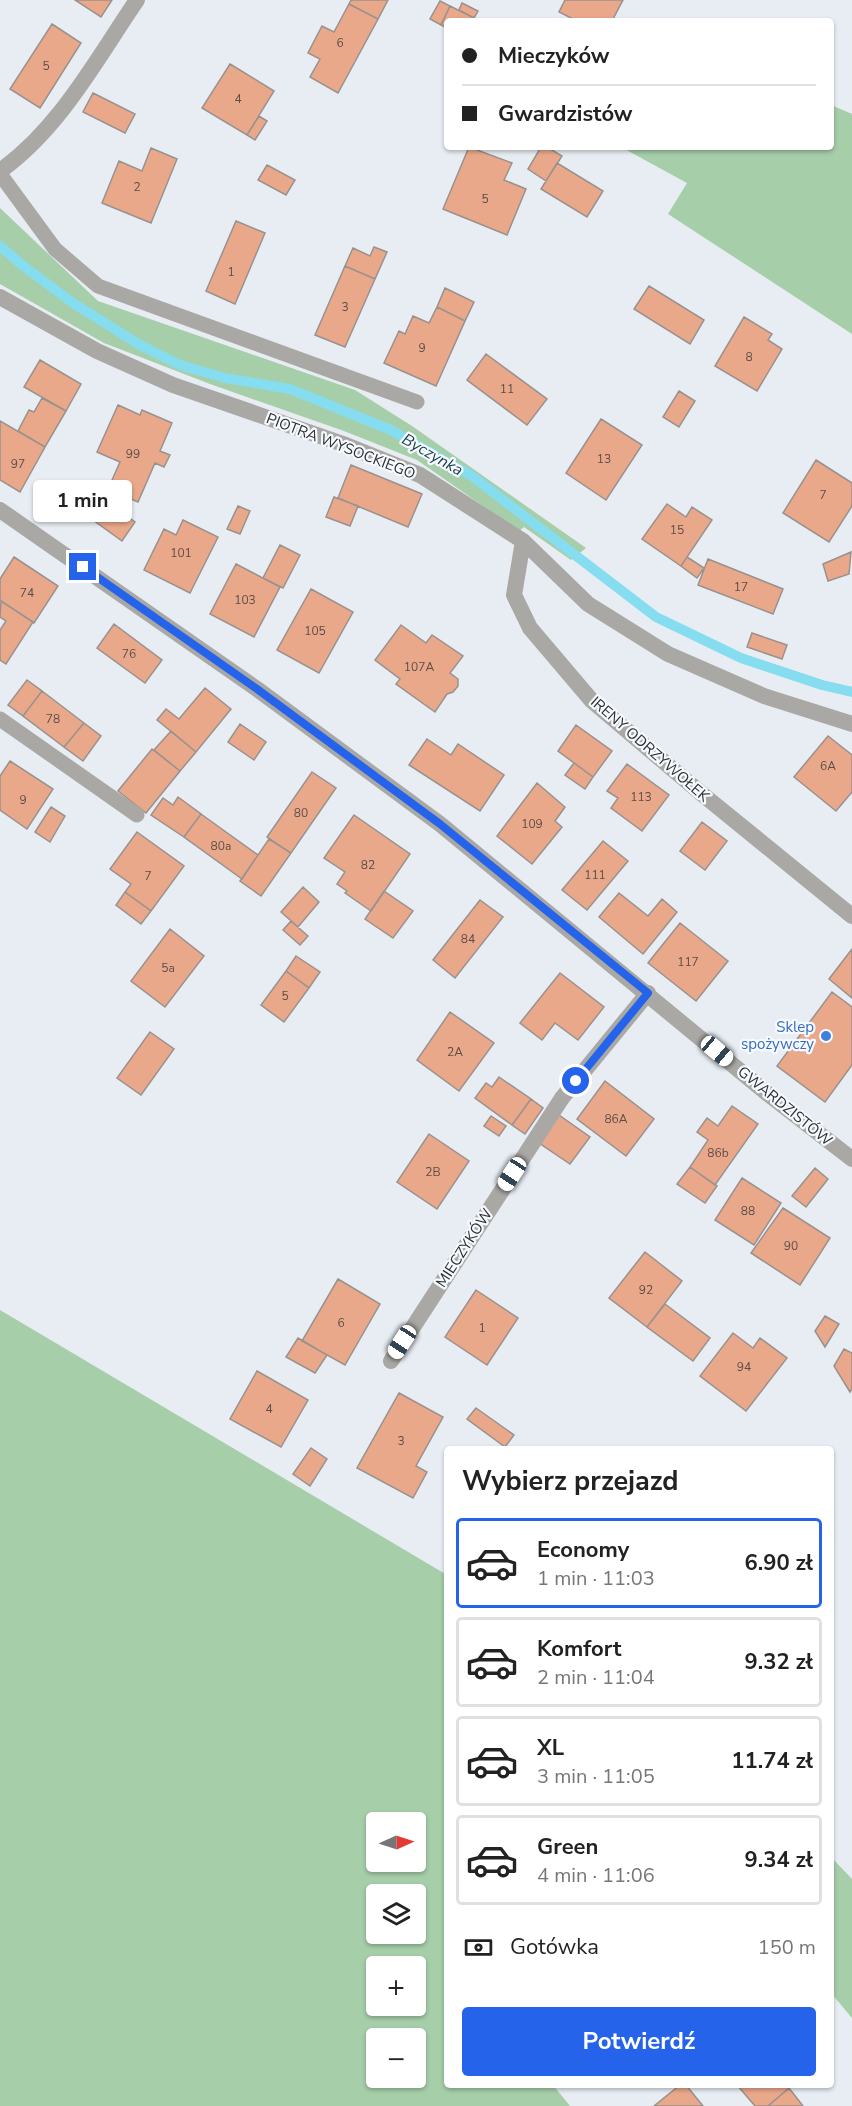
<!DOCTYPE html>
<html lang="pl">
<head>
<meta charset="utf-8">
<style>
  :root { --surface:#fff; --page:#f2f2f2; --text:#222; --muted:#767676; --line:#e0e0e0; --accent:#2563eb }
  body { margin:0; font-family:"Nunito Sans",sans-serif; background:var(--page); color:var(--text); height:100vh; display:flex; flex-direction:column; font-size:22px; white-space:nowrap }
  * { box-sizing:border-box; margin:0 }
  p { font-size:20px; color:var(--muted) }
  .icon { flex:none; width:33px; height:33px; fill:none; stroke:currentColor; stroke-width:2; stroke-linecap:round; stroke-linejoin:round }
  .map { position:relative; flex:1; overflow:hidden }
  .drawer { position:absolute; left:444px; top:1446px; width:390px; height:642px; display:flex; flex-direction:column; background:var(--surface); border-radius:6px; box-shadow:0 2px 4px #0004 }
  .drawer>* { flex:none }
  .top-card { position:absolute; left:444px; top:18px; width:390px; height:132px; border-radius:6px; box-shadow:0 2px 4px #0004; display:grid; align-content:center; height:132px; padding:0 18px; background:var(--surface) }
  .needle { width:39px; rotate:87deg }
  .buttons { position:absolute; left:366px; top:1812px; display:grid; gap:12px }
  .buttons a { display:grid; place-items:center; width:60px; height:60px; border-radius:6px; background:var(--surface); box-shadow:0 2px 4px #0004; font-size:30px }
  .end { position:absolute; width:27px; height:27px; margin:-14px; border:8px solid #2563eb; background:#fff; box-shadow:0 0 0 3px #fff }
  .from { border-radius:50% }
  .bubble { position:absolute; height:42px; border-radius:6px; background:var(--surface); box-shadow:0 2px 4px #0004; font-size:20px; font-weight:700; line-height:42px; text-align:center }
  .car { position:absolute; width:18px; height:36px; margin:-18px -9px; border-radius:8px; box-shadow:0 0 4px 2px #0007; background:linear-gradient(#fff 24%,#345 0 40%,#fff 0 76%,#345 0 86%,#fff 0) }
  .top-card b { display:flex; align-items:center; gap:21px; height:57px; font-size:22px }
  .top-card b+b { border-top:2px solid var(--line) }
  .top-card i { width:15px; height:15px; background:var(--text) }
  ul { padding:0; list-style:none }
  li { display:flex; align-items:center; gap:18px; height:90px; margin:0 12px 9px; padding:0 6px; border:3px solid var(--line); border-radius:6px }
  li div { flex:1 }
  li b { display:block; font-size:22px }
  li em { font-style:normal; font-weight:700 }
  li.on { border-color:var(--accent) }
  li>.icon { width:54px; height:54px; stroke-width:1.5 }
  h2 { padding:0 18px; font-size:27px; line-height:72px }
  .pay { display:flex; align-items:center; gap:15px; height:66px; padding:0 18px; font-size:22px }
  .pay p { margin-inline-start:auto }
  .cta { display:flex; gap:12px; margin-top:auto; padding:12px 18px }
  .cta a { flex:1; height:69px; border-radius:6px; background:var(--accent); color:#fff; font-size:24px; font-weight:700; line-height:69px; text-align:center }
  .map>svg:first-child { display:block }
  .green { fill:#a6cea9; fill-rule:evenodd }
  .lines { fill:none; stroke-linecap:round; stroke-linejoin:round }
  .stream { stroke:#85ddef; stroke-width:10 }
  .building { fill:#eaa88b; stroke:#99918e; stroke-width:1.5 }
  .service { stroke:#aaa8a5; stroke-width:15 }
  .minor { stroke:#aaa8a5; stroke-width:16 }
  .tertiary { stroke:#aaa8a5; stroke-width:16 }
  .route { stroke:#2563eb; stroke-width:8 }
  .shop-dot { fill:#3f7fe0; stroke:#f6fafe; stroke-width:2 }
  .labels { text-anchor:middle; stroke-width:4.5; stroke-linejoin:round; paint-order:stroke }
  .number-label { font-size:12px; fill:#5c4d48 }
  .street-label { font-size:15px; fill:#2d2f32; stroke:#f6fafe }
  .shop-label { font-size:15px; fill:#366cbe; stroke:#f6fafe; text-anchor:end }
  .water-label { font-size:16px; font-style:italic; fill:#153e46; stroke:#f6fafe }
</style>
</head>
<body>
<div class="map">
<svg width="852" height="2106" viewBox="0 0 852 2106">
  <rect width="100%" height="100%" fill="#e7edf3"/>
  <path class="green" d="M 831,105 L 852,114 L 852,334 L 668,214 L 687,183 L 621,147 L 831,147 Z
    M 0,208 L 98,301 L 355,390 L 412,426 L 586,548 L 571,560 L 524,527 L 519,531 L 417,460 L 344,431 L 210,384 L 104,343 L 0,284 Z
    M 0,1310 L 447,1575 L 447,2085 L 553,2085 L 570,2106 L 0,2106 ZM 416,1822 L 416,1862 L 376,1862 L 376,1822 ZM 376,1894 L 416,1894 L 416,1934 L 376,1934 ZM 416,1966 L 416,2006 L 376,2006 L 376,1966 ZM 416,2038 L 416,2078 L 376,2078 L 376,2038 Z
    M 831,1857 L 852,1879 L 852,2018 L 831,1993 Z"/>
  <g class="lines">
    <path class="stream" d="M 0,246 L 22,265 L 73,303 L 140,345 L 180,365 L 225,378 L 290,389 L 391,430 L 472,476 L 656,617 L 741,658 L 822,685 L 852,692"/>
  </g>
  <path class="building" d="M 75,0 L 112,0 L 101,17 Z
    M 351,0 L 388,0 L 378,19 L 349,4 Z
    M 565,0 L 623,0 L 612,21 L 577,21 L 559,12 Z
    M 440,1 L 450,6 L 441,25 L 430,19 Z
    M 462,3 L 478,11 L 474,18 L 459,10 Z
    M 349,4 L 378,19 L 338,93 L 310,77 L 320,59 L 308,53 L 322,26 L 334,32 Z
    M 450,6 L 474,18 L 472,21 L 447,21 L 447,28 L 441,25 Z
    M 52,24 L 81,43 L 40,108 L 10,89 Z
    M 230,64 L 274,91 L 247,135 L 202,108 Z
    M 93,93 L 135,114 L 125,133 L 83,112 Z
    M 259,116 L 267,121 L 255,140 L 247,135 Z
    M 469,147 L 512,163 L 504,180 L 526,189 L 507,235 L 443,209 Z
    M 541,147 L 547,147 L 562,156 L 546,181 L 528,169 Z
    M 151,148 L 177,159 L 151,223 L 102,203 L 119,161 L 142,171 Z
    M 557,163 L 603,191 L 587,217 L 541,189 Z
    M 267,165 L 295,180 L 286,195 L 258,180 Z
    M 236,221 L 265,233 L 235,304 L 206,291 Z
    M 374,247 L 387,252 L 375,279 L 345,266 L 353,248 L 370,256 Z
    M 345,266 L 375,279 L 345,347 L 315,335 Z
    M 649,286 L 704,320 L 690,344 L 634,309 Z
    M 445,288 L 474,302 L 465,321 L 437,307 Z
    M 437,307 L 465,321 L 436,386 L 384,363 L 399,331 L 405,334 L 413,316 L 429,323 Z
    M 744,317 L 772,334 L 768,340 L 782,349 L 757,391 L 715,366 Z
    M 486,354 L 547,399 L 527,425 L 467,380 Z
    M 40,360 L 81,384 L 66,411 L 24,387 Z
    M 679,391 L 695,401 L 679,427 L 663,417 Z
    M 42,398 L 66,411 L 45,447 L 18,431 L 29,410 L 34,412 Z
    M 118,405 L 140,415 L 142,410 L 172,423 L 160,451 L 170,455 L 164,467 L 155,463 L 138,502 L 108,489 L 120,462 L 97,452 Z
    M 601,419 L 642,445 L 606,500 L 566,473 Z
    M 0,421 L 45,447 L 20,492 L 0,480 Z
    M 816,460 L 852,483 L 852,506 L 829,542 L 783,513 Z
    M 351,465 L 422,494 L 408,527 L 338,498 Z
    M 334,497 L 358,506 L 350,526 L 326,517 Z
    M 106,501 L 135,522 L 122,541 L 93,520 Z
    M 667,504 L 686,517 L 692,507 L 712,520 L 681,566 L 642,539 Z
    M 238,506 L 250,511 L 240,534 L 227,529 Z
    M 183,520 L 218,537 L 190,593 L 144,570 L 164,529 L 176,535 Z
    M 280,545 L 300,555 L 283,588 L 263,578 Z
    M 851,552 L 849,574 L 828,581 L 823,564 Z
    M 14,557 L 58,586 L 34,623 L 0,600 L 0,579 Z
    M 687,557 L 704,568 L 697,578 L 681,566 Z
    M 708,559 L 783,589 L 773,614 L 698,585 Z
    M 236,564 L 280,587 L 254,637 L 210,614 Z
    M 311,589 L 353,612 L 319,673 L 277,650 Z
    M 1,601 L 33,622 L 6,664 L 0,660 L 0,630 L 6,621 L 0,617 Z
    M 114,624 L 162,660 L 145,683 L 97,648 Z
    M 401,625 L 426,643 L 432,635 L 463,656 L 450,673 L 458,679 L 458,686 L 453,692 L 447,694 L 435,712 L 396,684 L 400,679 L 375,660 Z
    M 752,633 L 787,645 L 782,659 L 747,647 Z
    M 27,680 L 42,691 L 23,716 L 8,705 Z
    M 205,688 L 231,709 L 196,752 L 157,720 L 166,709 L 179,719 Z
    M 42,691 L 84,723 L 64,747 L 23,716 Z
    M 84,723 L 101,736 L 83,761 L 64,747 Z
    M 240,724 L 266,742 L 254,760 L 228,742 Z
    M 576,725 L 612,751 L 593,777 L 558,751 Z
    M 171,731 L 196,752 L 180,771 L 154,750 Z
    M 828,736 L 852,755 L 852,792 L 836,811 L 794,777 Z
    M 427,739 L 451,755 L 458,744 L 504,775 L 480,811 L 409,765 Z
    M 152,749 L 180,771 L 146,813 L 118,791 Z
    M 10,761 L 53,789 L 27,829 L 0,810 L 0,776 Z
    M 574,763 L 593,777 L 585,789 L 565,775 Z
    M 627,764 L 669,795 L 642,831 L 611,808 L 618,798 L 607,791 Z
    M 312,772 L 336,788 L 291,853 L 267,837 Z
    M 537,783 L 565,807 L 555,821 L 562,827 L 532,864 L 497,836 Z
    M 178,797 L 201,814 L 184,837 L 151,815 L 163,798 L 173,805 Z
    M 51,807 L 65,816 L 50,842 L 35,832 Z
    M 201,814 L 258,855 L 242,879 L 184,837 Z
    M 354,815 L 410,854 L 371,911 L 345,893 L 347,891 L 337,884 L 345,872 L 324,858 Z
    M 702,822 L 727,841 L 705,870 L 680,851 Z
    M 137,832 L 184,866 L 151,911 L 125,892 L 131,884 L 110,869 Z
    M 269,839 L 291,853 L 261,896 L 240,881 Z
    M 603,841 L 628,861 L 587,910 L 562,890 Z
    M 303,887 L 319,902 L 298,927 L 281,912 Z
    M 384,891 L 413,911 L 393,938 L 365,919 Z
    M 125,892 L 151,911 L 141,924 L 116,905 Z
    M 619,893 L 648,916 L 662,899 L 677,912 L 643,954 L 599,917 Z
    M 480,900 L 503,917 L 455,978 L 433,960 Z
    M 291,921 L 308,936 L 300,945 L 283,930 Z
    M 680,923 L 728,961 L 696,1001 L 648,963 Z
    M 170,929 L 204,956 L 165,1007 L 131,981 Z
    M 852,949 L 852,998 L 829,979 Z
    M 296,956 L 320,972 L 309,988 L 286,971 Z
    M 286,971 L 309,988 L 284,1022 L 261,1005 Z
    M 560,973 L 604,1007 L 578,1040 L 555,1023 L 542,1040 L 520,1023 Z
    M 832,992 L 852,1007 L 852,1065 L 825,1102 L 777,1066 Z
    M 450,1012 L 494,1043 L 459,1091 L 417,1060 Z
    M 150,1032 L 174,1049 L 141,1095 L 117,1078 Z
    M 499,1077 L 531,1099 L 512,1125 L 475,1098 L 486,1083 L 492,1087 Z
    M 605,1081 L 654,1119 L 626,1156 L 577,1119 Z
    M 531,1099 L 543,1108 L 525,1134 L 512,1125 Z
    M 732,1106 L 758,1124 L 715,1185 L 690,1167 L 708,1140 L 697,1132 L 707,1118 L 718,1126 Z
    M 559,1115 L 590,1137 L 570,1164 L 539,1143 Z
    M 491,1116 L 506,1126 L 499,1136 L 484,1126 Z
    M 429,1134 L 469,1161 L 437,1209 L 397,1182 Z
    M 690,1167 L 717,1186 L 705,1203 L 677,1184 Z
    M 815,1168 L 828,1179 L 806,1207 L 792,1196 Z
    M 742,1178 L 781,1203 L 754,1245 L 715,1220 Z
    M 783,1208 L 830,1238 L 800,1285 L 751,1253 Z
    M 645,1252 L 682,1281 L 647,1327 L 609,1298 Z
    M 338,1279 L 380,1304 L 345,1365 L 302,1341 Z
    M 476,1290 L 518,1318 L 487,1365 L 445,1337 Z
    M 665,1304 L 710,1338 L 693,1361 L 647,1327 Z
    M 825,1316 L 839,1324 L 825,1347 L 815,1331 Z
    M 733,1333 L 753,1348 L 760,1338 L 787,1358 L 746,1411 L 700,1376 Z
    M 298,1338 L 327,1355 L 315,1373 L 286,1357 Z
    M 844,1349 L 852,1353 L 852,1389 L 850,1392 L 834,1366 Z
    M 257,1371 L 308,1400 L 281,1447 L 230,1419 Z
    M 399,1393 L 443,1417 L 416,1466 L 427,1472 L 413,1498 L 357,1468 Z
    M 476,1408 L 514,1435 L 505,1447 L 467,1419 Z
    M 311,1448 L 327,1459 L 310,1486 L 293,1474 Z
    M 680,2085 L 686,2085 L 703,2106 L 654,2106 Z
    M 737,2085 L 786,2085 L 789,2088 L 768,2106 L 755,2106 Z
    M 789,2088 L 803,2106 L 768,2106 Z"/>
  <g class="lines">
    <path class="service" d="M 0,174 L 55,249 L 98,286 L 417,402
      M 0,719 L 137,815"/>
    <path class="minor" d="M 0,171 C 60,128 96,60 137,0
      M 0,297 L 97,351 L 173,385 L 343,444 L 420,475 L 523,541 L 588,604 L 668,654 L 764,696 L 852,724
      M 523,541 L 514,595 L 530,628 L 592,701 L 702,794 L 852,916
      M 391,1361 L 562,1098 L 648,993"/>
    <path class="tertiary" d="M 0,510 L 257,689 L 440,824 L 768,1094 L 852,1159"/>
  </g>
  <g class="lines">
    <path class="route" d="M 83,567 L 257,689 L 440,824 L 648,993 L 576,1081"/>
  </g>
  <circle class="shop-dot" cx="826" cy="1036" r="6"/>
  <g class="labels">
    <g class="number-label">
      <text x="340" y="47">6</text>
      <text x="46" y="70">5</text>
      <text x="238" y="103">4</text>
      <text x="137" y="191">2</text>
      <text x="485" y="203">5</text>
      <text x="231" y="276">1</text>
      <text x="345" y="311">3</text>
      <text x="422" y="352">9</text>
      <text x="749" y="361">8</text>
      <text x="507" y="393">11</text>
      <text x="133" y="458">99</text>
      <text x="604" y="463">13</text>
      <text x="18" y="468">97</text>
      <text x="823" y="499">7</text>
      <text x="677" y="534">15</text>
      <text x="181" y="557">101</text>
      <text x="741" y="591">17</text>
      <text x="27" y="597">74</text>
      <text x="245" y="604">103</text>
      <text x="315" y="635">105</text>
      <text x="129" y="658">76</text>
      <text x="419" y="671">107A</text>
      <text x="53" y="723">78</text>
      <text x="828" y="770">6A</text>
      <text x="641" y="801">113</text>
      <text x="23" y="804">9</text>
      <text x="301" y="817">80</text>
      <text x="532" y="828">109</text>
      <text x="221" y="850">80a</text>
      <text x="368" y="869">82</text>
      <text x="595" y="879">111</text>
      <text x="148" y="880">7</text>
      <text x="468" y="943">84</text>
      <text x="688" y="966">117</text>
      <text x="168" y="972">5a</text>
      <text x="285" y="1000">5</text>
      <text x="455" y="1056">2A</text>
      <text x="616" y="1123">86A</text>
      <text x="718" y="1157">86b</text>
      <text x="433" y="1176">2B</text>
      <text x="748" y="1215">88</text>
      <text x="791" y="1250">90</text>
      <text x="646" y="1294">92</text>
      <text x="341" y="1327">6</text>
      <text x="482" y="1332">1</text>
      <text x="744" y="1371">94</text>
      <text x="269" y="1413">4</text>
      <text x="401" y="1445">3</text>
    </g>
    <g class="street-label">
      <text transform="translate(341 446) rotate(21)" y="5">PIOTRA WYSOCKIEGO</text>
      <text transform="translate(650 749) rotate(41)" y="5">IRENY ODRZYWOŁEK</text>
      <text transform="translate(785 1106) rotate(39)" y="5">GWARDZISTÓW</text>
      <text transform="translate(464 1248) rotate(-57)" y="5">MIECZYKÓW</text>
    </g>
    <g class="shop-label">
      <text x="814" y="1032">Sklep<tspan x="814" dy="17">spożywczy</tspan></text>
    </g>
    <g class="water-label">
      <text transform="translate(433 454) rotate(30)" y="6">Byczynka</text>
    </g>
  </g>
</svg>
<div class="buttons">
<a><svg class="needle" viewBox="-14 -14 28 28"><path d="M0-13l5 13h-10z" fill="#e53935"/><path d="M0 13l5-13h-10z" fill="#767676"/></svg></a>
<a><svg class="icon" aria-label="layers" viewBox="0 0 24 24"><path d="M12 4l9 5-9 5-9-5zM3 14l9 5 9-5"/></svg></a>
<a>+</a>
<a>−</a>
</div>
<i class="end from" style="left:576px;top:1081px"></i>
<i class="end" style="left:83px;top:567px"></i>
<div class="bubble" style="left:33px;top:480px;width:99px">1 min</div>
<i class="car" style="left:717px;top:1051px;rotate:130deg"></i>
<i class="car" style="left:512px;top:1174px;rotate:213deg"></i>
<i class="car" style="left:402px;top:1342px;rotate:213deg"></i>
<div class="top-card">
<b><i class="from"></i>Mieczyków</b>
<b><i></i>Gwardzistów</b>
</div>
<section class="drawer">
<h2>Wybierz przejazd</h2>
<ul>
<li class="on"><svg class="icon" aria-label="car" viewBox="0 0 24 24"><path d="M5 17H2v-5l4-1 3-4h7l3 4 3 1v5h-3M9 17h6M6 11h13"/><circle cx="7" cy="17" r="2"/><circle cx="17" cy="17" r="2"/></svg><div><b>Economy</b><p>1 min · 11:03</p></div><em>6.90 zł</em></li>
<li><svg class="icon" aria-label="car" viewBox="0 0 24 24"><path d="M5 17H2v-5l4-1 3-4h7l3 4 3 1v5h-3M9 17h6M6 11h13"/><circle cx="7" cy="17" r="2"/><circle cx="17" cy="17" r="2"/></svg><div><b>Komfort</b><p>2 min · 11:04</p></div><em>9.32 zł</em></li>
<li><svg class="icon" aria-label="car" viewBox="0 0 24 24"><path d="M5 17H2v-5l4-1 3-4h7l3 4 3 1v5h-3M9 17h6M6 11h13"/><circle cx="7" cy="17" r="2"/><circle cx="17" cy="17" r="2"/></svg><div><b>XL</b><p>3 min · 11:05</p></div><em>11.74 zł</em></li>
<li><svg class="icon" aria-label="car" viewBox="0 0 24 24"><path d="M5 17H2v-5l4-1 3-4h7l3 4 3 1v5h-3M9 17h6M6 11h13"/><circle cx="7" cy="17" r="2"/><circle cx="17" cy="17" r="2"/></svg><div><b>Green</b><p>4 min · 11:06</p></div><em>9.34 zł</em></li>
</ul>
<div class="pay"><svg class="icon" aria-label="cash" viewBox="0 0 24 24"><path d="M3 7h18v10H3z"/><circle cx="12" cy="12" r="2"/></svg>Gotówka<p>150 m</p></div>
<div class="cta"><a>Potwierdź</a></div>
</section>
</div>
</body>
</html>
